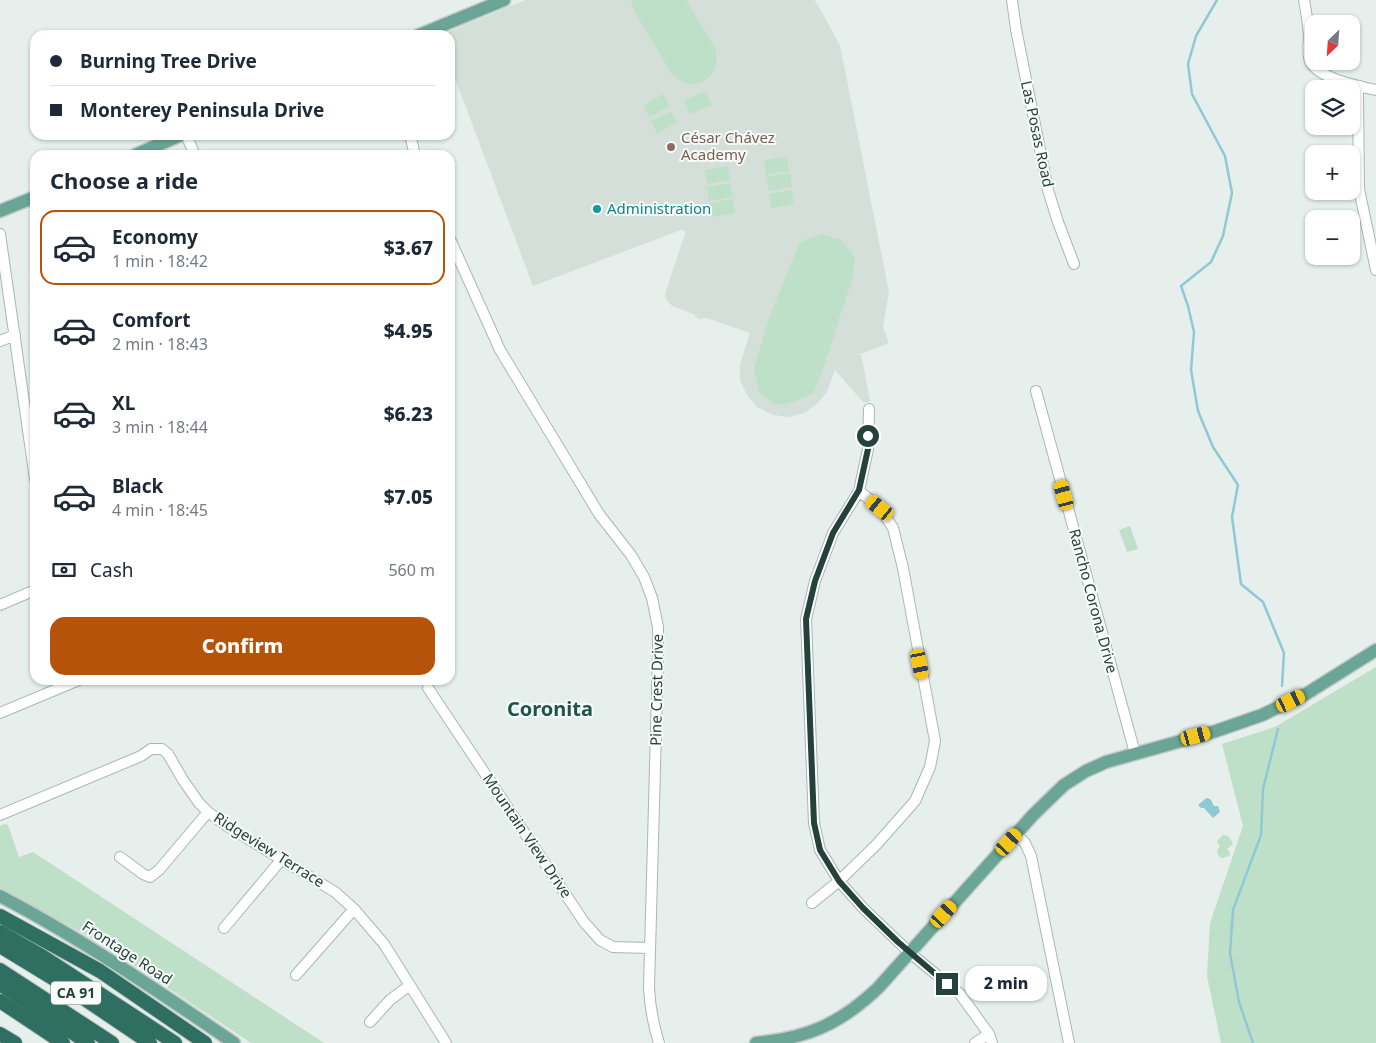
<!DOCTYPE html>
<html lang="en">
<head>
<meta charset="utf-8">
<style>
  :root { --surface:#fff; --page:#f2f2f3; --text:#1f2937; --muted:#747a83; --line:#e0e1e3; --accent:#b45309 }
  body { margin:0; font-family:"Noto Sans",sans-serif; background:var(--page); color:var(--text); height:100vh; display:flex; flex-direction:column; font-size:19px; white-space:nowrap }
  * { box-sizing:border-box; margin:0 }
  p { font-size:16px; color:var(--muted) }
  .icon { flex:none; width:28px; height:28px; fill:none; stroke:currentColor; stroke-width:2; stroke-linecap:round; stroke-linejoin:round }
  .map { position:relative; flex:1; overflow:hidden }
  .side { position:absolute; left:30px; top:150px; width:425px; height:535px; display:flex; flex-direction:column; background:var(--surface); border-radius:15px; box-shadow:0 1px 4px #0004 }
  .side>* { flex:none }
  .guide { position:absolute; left:30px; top:30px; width:425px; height:110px; border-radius:15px; box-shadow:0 1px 4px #0004; display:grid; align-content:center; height:110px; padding:0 20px; background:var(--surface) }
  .needle { width:32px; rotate:205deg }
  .controls { position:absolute; left:1305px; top:15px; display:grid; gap:10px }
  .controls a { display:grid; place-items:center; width:55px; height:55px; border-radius:10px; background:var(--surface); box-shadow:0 1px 4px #0004; font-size:25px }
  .end { position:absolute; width:22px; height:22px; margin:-11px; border:6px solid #24423a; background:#fff; box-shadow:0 0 0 2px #fff }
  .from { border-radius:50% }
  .bubble { position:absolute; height:35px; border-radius:15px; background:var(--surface); box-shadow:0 1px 4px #0004; font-size:16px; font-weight:800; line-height:35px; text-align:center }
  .car { position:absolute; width:15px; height:30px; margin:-15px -8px; border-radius:6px; box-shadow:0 0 4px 1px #0007; background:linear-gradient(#f5c518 24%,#345 0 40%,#f5c518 0 76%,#345 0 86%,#f5c518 0) }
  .guide b { display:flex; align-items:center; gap:18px; height:48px; font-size:19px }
  .guide b+b { border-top:1px solid var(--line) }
  .guide i { width:12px; height:12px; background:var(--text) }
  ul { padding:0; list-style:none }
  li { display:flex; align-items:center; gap:15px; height:75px; margin:0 10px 8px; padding:0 10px; border:2px solid transparent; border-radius:15px }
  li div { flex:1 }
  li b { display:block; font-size:19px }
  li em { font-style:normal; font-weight:800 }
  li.current { border-color:var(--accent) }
  li>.icon { width:45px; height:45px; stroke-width:1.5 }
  h2 { padding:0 20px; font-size:22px; line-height:60px }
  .pay { display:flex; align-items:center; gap:12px; height:55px; padding:0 20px; font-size:19px }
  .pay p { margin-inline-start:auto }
  .cta { display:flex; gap:10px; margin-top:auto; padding:10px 20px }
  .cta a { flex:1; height:58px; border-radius:15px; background:var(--accent); color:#fff; font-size:20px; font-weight:800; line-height:58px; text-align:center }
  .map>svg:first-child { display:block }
  .built { fill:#d4dfda }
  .green { fill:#bfe0c8 }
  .water { fill:#8ec9d4 }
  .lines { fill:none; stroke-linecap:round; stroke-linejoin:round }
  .stream { stroke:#8ec9d4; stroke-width:2.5 }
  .minor-casing { stroke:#a8b8b2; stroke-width:12 }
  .major-casing { stroke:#c2cac8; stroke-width:15 }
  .highway-casing { stroke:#c2cac8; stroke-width:16 }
  .minor { stroke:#fff; stroke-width:10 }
  .major { stroke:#6aa596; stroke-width:12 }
  .highway { stroke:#2f6f62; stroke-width:14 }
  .route { stroke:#24423a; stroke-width:6 }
  .education-dot { fill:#8d6e63; stroke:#f7fbf9; stroke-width:2 }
  .culture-dot { fill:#0f9aa8; stroke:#f7fbf9; stroke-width:2 }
  .labels { text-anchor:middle; stroke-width:4; stroke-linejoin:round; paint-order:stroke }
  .shield { fill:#f7fbf9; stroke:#637a73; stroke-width:1 }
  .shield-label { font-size:14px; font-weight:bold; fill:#24423a }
  .street-label { font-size:15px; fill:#24423a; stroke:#f7fbf9 }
  .education-label { font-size:15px; fill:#785e54; stroke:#f7fbf9; text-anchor:start }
  .culture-label { font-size:15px; fill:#0d838f; stroke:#f7fbf9; text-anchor:start }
  .district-label { font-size:20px; font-weight:bold; fill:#1f5548; stroke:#f7fbf9 }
</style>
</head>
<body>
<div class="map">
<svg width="1376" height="1043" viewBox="0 0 1376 1043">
  <rect width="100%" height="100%" fill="#e6efeb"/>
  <path class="built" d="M 525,0 L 815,0 L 840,45 L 889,292 L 883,327 L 889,343 L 861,354 L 870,401 L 864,403 L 835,370 L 827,392 L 817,404 L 804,413 L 789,417 L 773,415 L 757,407 L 747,395 L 740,380 L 740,364 L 750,333 L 707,318 L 699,319 L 696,317 L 694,314 L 672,306 L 666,299 L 665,294 L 686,231 L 681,230 L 533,286 L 450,65 L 450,35 L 441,35 Z"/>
  <path class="green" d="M 631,0 L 686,0 L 715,48 C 724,77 693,97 672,74 L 636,14 L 633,7 Z
    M 706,91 L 712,105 L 690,114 L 684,100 Z
    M 663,94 L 670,106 L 650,117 L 643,106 Z
    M 671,111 L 678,123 L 657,133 L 651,121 Z
    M 787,157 L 789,171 L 766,175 L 764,160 Z
    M 728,166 L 730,180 L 707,184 L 704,170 Z
    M 790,173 L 792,187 L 769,191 L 766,177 Z
    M 730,183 L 733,197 L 709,201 L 707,187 Z
    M 792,190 L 794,204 L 771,208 L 769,194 Z
    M 733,199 L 735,213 L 712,217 L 709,203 Z
    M 821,234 L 842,240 L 855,258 L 853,277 L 821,375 L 813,394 L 790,403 L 776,405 L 759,392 L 754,369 L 770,315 L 800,242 Z
    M 1130,526 L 1138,549 L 1127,552 L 1119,530 Z
    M 1376,667 L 1376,1043 L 1221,1043 L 1207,976 L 1210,923 L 1243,826 L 1222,744 L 1275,727 Z
    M 5,824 L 8,825 L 19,857 L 33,852 L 324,1043 L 251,1043 L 97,941 L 0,888 L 0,826 Z
    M 1223,835 L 1228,836 L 1233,843 L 1232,845 L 1227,849 L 1230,852 L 1229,856 L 1223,858 L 1219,857 L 1217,851 L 1220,846 L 1218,844 L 1217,841 Z"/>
  <path class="water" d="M 1208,798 L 1211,800 L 1214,806 L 1218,806 L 1220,812 L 1213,818 L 1204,808 L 1201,808 L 1198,805 L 1205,799 Z"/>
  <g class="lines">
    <path class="stream" d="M 1217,0 L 1196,36 L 1188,64 L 1192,94 L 1225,156 L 1232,193 L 1223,236 L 1211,262 L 1181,286 L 1188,306 L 1194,332 L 1191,370 L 1198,411 L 1213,447 L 1238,485 L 1232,517 L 1241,584 L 1263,602 L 1284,653 L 1282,686
      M 1253,1043 L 1239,1002 L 1230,953 L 1233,910 L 1261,835 L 1263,789 L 1278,729"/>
    <defs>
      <path id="minor" d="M 1012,0 L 1016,29 L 1048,190 L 1058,222 L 1074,264
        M 1304,0 C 1306,11 1308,23 1309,35 C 1309,42 1307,55 1310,61 C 1318,79 1359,86 1376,90
        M 1360,86 L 1358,93 L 1359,189 L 1376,270
        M 186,135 L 195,155
        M 410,135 L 415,155
        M 0,234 L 35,479
        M 450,239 L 500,350 L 599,514 L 631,555 L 644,577 L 652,598 L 658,627 L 658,657 L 649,988 C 650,1007 653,1024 659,1043
        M 0,341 L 15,335
        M 1036,391 L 1135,753
        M 869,409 L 868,449 L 859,491 L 833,533 L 815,581 L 806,619 L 814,823 L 820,850 L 839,881 L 863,908 L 910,953 L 960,994 L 989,1034 L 992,1043
        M 0,605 L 35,590
        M 428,688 L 584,922 L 600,940 L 613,947 L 649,948
        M 0,713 L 79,680
        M 0,815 L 141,756 L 151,749 L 162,749 L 168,754 L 183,780 L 199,803 L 208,812 L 227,826 L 335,892 L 354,909 L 384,944 L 446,1043
        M 1016,834 L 1025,843 L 1031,856 L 1069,1043
        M 120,857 L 143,874 L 150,877 L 159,870 L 208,812
        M 812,903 L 839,881 L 877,844 L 915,801 L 930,767 L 935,741 L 903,568 L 893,528 L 880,508 L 859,491
        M 224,928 L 282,859
        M 296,975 L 354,909
        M 370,1022 L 390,1000 L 410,985
        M 975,1043 L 989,1034"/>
      <path id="major" d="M 419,35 L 504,0
        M 135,155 L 181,135
        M 0,211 L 35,197
        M 0,896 C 82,939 158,991 234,1043
        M 756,1043 C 808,1038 840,1024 878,988 L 1033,815 L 1064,785 L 1086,771 L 1106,762 L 1213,732 L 1262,715 L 1306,694 L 1376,650"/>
      <path id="highway" d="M 0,916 L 100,971 L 205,1043
        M 0,932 L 42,956 L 175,1043
        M 0,946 L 64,985 L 150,1043
        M 0,970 L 112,1043
        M 0,984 L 88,1043
        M 0,1001 L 63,1043
        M 0,1034 L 15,1043"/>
    </defs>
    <use href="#minor" class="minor-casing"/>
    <use href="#major" class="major-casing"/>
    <use href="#highway" class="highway-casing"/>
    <use href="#minor" class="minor"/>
    <use href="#major" class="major"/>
    <use href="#highway" class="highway"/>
  </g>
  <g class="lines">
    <path class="route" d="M 868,436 L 868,449 L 859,490 L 833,533 L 815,581 L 806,619 L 814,823 L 820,850 L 839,881 L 863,908 L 898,942 L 947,984"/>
  </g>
  <circle class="education-dot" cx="671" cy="147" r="5"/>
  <circle class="culture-dot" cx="597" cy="209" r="5"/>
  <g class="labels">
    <rect class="shield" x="51" y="981.5" width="50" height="23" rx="4"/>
    <g class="shield-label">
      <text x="76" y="998">CA 91</text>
    </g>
    <g class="street-label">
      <text transform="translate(1037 134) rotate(78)" y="5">Las Posas Road</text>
      <text transform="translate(1093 601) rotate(75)" y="5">Rancho Corona Drive</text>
      <text transform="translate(657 690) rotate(-89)" y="5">Pine Crest Drive</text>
      <text transform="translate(527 836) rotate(56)" y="5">Mountain View Drive</text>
      <text transform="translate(269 850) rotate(32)" y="5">Ridgeview Terrace</text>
      <text transform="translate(127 953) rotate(33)" y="5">Frontage Road</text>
    </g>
    <g class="education-label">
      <text x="681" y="143">César Chávez<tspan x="681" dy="17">Academy</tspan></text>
    </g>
    <g class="culture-label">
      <text x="607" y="214">Administration</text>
    </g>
    <g class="district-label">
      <text x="550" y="716">Coronita</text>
    </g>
  </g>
</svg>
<div class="controls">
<a><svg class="needle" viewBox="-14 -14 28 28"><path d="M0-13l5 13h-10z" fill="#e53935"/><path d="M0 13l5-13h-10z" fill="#747a83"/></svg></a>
<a><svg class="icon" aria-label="layers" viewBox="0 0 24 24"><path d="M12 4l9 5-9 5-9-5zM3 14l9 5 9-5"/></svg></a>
<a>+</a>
<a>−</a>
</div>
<i class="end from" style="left:868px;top:436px"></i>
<i class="end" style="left:947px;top:984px"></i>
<div class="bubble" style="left:965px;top:966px;width:82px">2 min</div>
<i class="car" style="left:1064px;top:495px;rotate:345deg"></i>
<i class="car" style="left:880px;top:508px;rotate:309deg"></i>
<i class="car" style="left:920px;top:664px;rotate:169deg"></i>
<i class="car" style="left:1291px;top:701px;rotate:64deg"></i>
<i class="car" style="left:1196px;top:736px;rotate:75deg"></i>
<i class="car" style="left:1009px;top:842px;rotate:42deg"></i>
<i class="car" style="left:944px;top:914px;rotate:42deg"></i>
<div class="guide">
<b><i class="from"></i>Burning Tree Drive</b>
<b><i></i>Monterey Peninsula Drive</b>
</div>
<section class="side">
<h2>Choose a ride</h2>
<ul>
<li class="current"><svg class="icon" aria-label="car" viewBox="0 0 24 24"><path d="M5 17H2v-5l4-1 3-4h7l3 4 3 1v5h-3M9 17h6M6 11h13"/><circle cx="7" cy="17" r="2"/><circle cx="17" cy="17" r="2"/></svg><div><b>Economy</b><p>1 min · 18:42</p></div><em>$3.67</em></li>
<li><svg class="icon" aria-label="car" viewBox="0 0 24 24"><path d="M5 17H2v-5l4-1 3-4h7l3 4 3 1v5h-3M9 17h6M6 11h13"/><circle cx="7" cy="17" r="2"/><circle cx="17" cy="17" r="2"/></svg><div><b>Comfort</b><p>2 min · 18:43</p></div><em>$4.95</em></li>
<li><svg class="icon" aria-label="car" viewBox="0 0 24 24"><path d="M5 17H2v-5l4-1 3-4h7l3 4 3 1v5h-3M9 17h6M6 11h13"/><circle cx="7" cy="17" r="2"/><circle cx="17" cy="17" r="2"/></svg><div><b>XL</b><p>3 min · 18:44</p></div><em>$6.23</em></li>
<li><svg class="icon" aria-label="car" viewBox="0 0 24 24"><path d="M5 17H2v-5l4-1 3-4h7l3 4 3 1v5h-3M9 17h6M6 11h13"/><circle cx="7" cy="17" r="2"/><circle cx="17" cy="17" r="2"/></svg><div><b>Black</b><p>4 min · 18:45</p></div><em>$7.05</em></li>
</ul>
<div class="pay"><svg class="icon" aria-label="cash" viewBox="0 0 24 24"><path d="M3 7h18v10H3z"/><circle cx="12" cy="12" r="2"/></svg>Cash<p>560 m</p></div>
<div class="cta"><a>Confirm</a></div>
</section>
</div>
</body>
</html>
